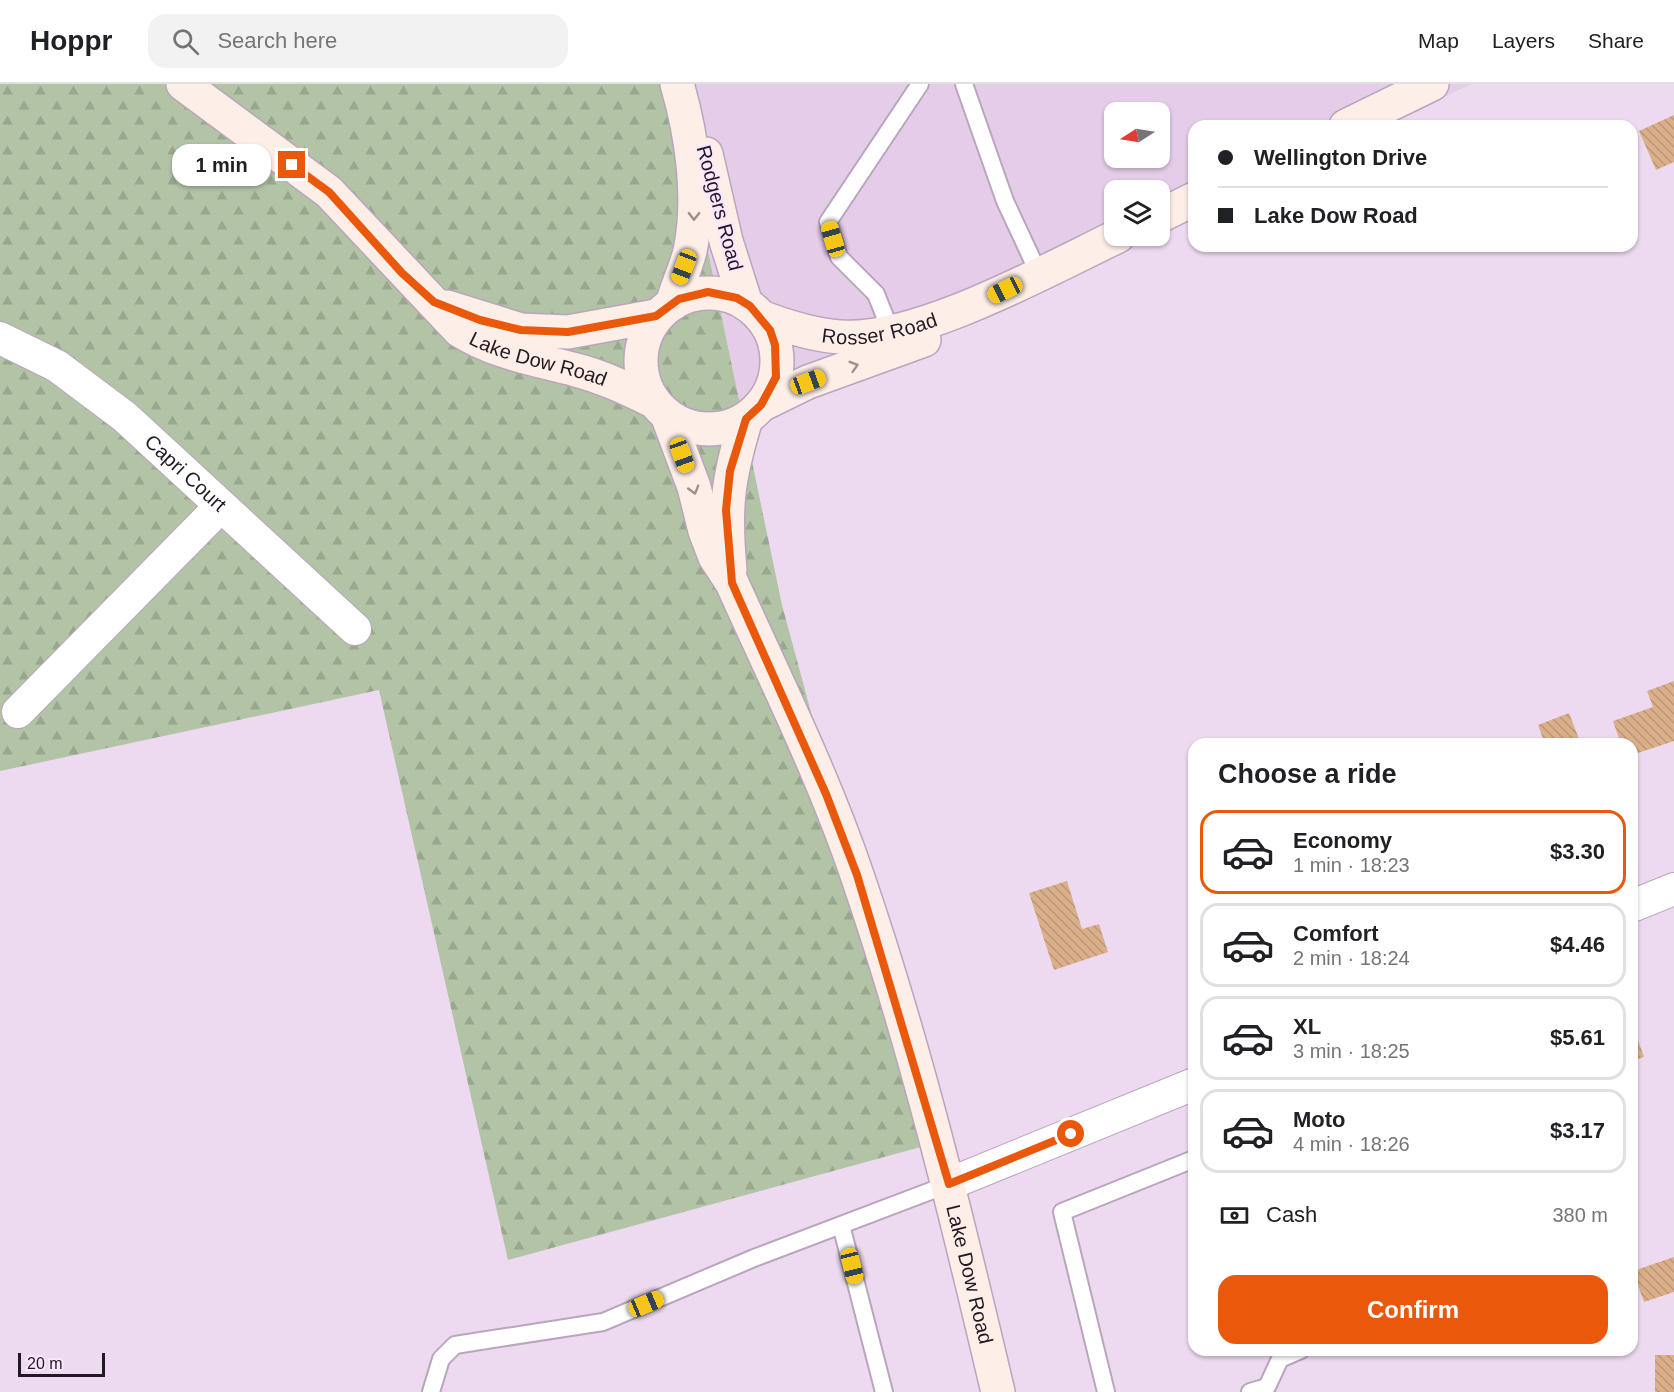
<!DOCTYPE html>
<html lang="en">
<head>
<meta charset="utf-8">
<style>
  :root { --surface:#fff; --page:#f2f2f2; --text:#202124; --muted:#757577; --line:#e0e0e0; --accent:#ea580c }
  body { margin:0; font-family:Helvetica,sans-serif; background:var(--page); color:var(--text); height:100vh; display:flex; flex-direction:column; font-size:22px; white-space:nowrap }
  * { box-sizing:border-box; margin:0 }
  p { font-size:20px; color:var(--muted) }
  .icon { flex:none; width:33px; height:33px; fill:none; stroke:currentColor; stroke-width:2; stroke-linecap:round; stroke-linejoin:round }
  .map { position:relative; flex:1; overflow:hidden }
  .side { position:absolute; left:1188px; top:654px; width:450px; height:618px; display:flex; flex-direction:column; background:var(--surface); border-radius:18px; box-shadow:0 2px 4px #0004 }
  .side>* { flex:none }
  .banner { position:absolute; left:1188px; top:36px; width:450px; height:132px; border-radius:18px; box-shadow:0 2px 4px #0004; display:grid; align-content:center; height:132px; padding:0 30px; background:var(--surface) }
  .needle { width:39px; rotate:258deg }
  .controls { position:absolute; left:1104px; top:18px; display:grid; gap:12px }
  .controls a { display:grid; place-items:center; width:66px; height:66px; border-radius:12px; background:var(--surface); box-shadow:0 2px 4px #0004; font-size:30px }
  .scale { position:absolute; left:18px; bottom:15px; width:87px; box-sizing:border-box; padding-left:6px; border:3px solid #221a23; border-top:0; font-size:16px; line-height:21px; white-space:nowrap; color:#221a23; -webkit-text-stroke:4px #fae6fe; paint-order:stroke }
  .end { position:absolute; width:27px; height:27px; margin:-14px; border:8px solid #ea580c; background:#fff; box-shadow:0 0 0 3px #fff }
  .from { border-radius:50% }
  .bubble { position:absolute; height:42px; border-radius:18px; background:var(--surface); box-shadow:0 2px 4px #0004; font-size:20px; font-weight:600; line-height:42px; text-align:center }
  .car { position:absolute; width:18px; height:36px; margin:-18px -9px; border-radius:8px; box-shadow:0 0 4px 2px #0007; background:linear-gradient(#f5c518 24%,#345 0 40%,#f5c518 0 76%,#345 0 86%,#f5c518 0) }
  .banner b { display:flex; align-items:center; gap:21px; height:57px; font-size:22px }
  .banner b+b { border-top:2px solid var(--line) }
  .banner i { width:15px; height:15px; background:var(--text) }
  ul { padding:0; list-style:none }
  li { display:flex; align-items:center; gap:18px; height:84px; margin:0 12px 9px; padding:0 18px; border:3px solid var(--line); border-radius:18px }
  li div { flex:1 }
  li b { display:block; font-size:22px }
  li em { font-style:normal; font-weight:600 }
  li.active { border-color:var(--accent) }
  li>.icon { width:54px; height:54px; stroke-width:1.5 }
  h2 { padding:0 30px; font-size:27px; line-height:72px }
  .pay { display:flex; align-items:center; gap:15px; height:66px; padding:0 30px; font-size:22px }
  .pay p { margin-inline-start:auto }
  .action { display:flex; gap:12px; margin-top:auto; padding:12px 30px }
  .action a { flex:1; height:69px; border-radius:18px; background:var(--accent); color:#fff; font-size:24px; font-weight:600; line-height:69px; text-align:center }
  header { display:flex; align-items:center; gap:36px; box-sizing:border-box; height:84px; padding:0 30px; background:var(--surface); border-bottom:2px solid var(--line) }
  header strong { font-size:28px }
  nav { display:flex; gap:33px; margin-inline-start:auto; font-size:21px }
  .search { width:420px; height:54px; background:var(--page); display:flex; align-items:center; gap:15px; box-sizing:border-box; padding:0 21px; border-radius:18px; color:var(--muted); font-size:22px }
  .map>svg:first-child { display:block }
  .built { fill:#e5cce9; fill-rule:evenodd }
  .forest { fill:url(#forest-firs) }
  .building { fill:url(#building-back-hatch) }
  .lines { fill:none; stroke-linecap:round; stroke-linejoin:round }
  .lane-casing { stroke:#b9a6bd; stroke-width:20 }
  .street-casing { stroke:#b9a6bd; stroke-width:34 }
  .secondary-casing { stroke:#b9a6bd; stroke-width:36 }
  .lane { stroke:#fff; stroke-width:16 }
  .street { stroke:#fff; stroke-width:32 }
  .secondary { stroke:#feeee8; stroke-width:33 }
  .oneway { stroke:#9b8f8f }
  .route { stroke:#ea580c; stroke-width:8 }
  .labels { text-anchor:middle; stroke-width:4.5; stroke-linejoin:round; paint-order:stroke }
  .street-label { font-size:20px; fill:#221a23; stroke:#fae6fe }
</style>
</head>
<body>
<header>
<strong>Hoppr</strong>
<div class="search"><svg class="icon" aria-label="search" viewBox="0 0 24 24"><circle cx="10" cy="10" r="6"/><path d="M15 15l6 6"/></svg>Search here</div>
<nav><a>Map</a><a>Layers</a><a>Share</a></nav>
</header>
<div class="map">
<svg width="1674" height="1308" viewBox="0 0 1674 1308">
  <defs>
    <pattern id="forest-firs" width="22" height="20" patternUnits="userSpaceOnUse" patternTransform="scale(1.5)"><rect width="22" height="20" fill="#b2c3a6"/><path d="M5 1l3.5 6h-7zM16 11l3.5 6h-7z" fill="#99a78f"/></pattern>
    <pattern id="building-back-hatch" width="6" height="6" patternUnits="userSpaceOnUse" patternTransform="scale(1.5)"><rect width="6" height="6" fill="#daaf8a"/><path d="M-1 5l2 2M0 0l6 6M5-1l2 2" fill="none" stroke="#bb9677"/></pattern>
  </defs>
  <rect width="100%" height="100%" fill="#edd9f0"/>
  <path class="built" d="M 673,0 L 1472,0 L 1380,42 L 1194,42 L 1194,127 L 1160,143 L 1160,106 L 1114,106 L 1114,152 L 1141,152 L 743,334 ZM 1114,28 L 1160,28 L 1160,74 L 1114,74 Z"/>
  <path class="forest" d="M 0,0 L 673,0 L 782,521 L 928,1061 L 508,1176 L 379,606 L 0,687 Z"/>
  <path class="building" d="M 1674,31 L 1674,78 L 1656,86 L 1639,47 Z
    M 1674,597 L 1674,657 L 1632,671 L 1632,660 L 1621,660 L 1613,637 L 1653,623 L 1647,607 Z
    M 1569,629 L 1581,660 L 1545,660 L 1538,641 Z
    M 1067,797 L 1082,845 L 1099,840 L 1108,868 L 1054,886 L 1029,809 Z
    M 1632,939 L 1644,973 L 1632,977 Z
    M 1674,1173 L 1674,1208 L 1644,1218 L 1633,1187 Z
    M 1655,1271 L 1674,1271 L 1674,1308 L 1655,1308 Z"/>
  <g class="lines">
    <defs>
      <path id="lane" d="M 964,0 L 1005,117 L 1039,190
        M 891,248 L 876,210 L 839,173 L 828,138 L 920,0
        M 841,1141 L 884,1308
        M 431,1308 L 441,1275 L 455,1261 L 603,1238 L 754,1174 L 949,1100
        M 1106,1308 L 1062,1128 L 1194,1075
        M 1250,1308 L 1267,1303 L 1280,1275 L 1301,1266"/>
      <g id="street">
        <path id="s1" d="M 0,254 L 57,282 L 125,333 L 355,545"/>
        <path d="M 18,628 L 220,423"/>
        <path d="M 1632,822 L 1674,805"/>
        <path d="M 949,1100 L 1194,1000"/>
      </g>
      <g id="secondary">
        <path id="s2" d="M 183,0 L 329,108 L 459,246 C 495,269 535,275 576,286 C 603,293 628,305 653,317"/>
        <path d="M 1346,42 L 1432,0"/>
        <path d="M 706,70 L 726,157 L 746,220"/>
        <path d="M 1160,132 L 1194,115"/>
        <circle cx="709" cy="277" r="68"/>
        <path d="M 672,220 C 677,202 686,184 690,167 C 701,114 692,51 677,0"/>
        <path d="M 447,223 L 521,246 L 568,248 L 656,232"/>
        <path id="s3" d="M 761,233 C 787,243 812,251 840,253 C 916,259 1049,185 1118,152"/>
        <path d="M 761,321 L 808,298 L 924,256"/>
        <path id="s4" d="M 667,331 L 694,403 L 705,447 L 715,473 L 732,499 C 775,595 823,691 857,791 C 915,960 957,1134 998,1308"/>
        <path d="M 730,485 C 724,423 728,394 746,335"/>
      </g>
    </defs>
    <use href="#lane" class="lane-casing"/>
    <use href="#street" class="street-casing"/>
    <use href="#secondary" class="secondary-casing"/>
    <use href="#lane" class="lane"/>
    <use href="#street" class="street"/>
    <use href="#secondary" class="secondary"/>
  </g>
  <defs><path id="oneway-chevron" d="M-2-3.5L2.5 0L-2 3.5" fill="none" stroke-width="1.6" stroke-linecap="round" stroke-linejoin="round" transform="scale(1.5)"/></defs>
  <g class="oneway">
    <use href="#oneway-chevron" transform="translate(694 132) rotate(91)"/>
    <use href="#oneway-chevron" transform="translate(854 282) rotate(-17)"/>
    <use href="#oneway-chevron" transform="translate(694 406) rotate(74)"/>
  </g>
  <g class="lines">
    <path class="route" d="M 292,81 L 329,108 L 402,189 L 434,218 L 480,236 L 521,246 L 568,248 L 656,232 L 679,215 L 708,208 L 737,214 L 750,222 L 770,246 L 775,261 L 776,293 L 761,321 L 746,335 L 730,387 L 726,426 L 732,499 L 826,710 L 857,791 L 949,1100 L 1071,1050"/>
  </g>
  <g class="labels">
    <g class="street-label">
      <text transform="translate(720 124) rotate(75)" y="7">Rodgers Road</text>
      <text dy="7" stroke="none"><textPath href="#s3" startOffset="122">Rosser Road</textPath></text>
      <text dy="7" stroke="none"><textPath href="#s2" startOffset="456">Lake Dow Road</textPath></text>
      <text dy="7" stroke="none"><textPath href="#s1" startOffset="231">Capri Court</textPath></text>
      <text dy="7" stroke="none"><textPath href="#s4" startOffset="914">Lake Dow Road</textPath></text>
    </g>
  </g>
</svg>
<div class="controls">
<a><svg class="needle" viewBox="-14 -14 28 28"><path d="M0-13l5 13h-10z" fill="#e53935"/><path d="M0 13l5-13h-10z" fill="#757577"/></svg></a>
<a><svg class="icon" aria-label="layers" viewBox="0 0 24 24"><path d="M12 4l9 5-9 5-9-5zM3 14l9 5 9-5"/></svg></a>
</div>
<div class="scale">20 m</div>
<i class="end from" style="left:1071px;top:1050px"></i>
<i class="end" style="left:292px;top:81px"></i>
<div class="bubble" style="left:172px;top:60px;width:99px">1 min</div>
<i class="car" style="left:833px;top:155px;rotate:344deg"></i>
<i class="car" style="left:684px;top:183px;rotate:201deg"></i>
<i class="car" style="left:1005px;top:206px;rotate:244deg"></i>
<i class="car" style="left:808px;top:298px;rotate:70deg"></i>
<i class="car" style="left:682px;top:371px;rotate:160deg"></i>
<i class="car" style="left:852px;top:1182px;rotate:166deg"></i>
<i class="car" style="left:646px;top:1220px;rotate:67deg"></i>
<div class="banner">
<b><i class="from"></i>Wellington Drive</b>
<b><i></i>Lake Dow Road</b>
</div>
<section class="side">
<h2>Choose a ride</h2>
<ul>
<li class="active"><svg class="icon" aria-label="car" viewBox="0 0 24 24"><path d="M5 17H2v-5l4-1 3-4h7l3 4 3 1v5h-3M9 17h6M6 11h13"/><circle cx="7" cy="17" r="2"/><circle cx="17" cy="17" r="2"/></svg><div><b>Economy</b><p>1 min · 18:23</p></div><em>$3.30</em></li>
<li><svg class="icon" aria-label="car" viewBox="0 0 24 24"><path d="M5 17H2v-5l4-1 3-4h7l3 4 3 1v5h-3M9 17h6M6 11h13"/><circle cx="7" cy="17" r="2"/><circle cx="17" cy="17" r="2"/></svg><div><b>Comfort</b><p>2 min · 18:24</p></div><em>$4.46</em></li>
<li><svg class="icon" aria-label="car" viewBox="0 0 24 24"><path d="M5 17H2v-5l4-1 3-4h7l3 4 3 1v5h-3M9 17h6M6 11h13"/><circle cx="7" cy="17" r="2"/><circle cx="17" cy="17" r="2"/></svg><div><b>XL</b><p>3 min · 18:25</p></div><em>$5.61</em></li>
<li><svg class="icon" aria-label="car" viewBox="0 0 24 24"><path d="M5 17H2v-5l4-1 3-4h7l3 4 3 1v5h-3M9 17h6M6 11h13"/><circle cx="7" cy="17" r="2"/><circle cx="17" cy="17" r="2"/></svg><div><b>Moto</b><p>4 min · 18:26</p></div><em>$3.17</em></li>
</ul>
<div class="pay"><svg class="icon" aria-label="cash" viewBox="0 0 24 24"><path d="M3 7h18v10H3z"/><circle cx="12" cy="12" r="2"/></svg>Cash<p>380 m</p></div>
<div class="action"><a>Confirm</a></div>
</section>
</div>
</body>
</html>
